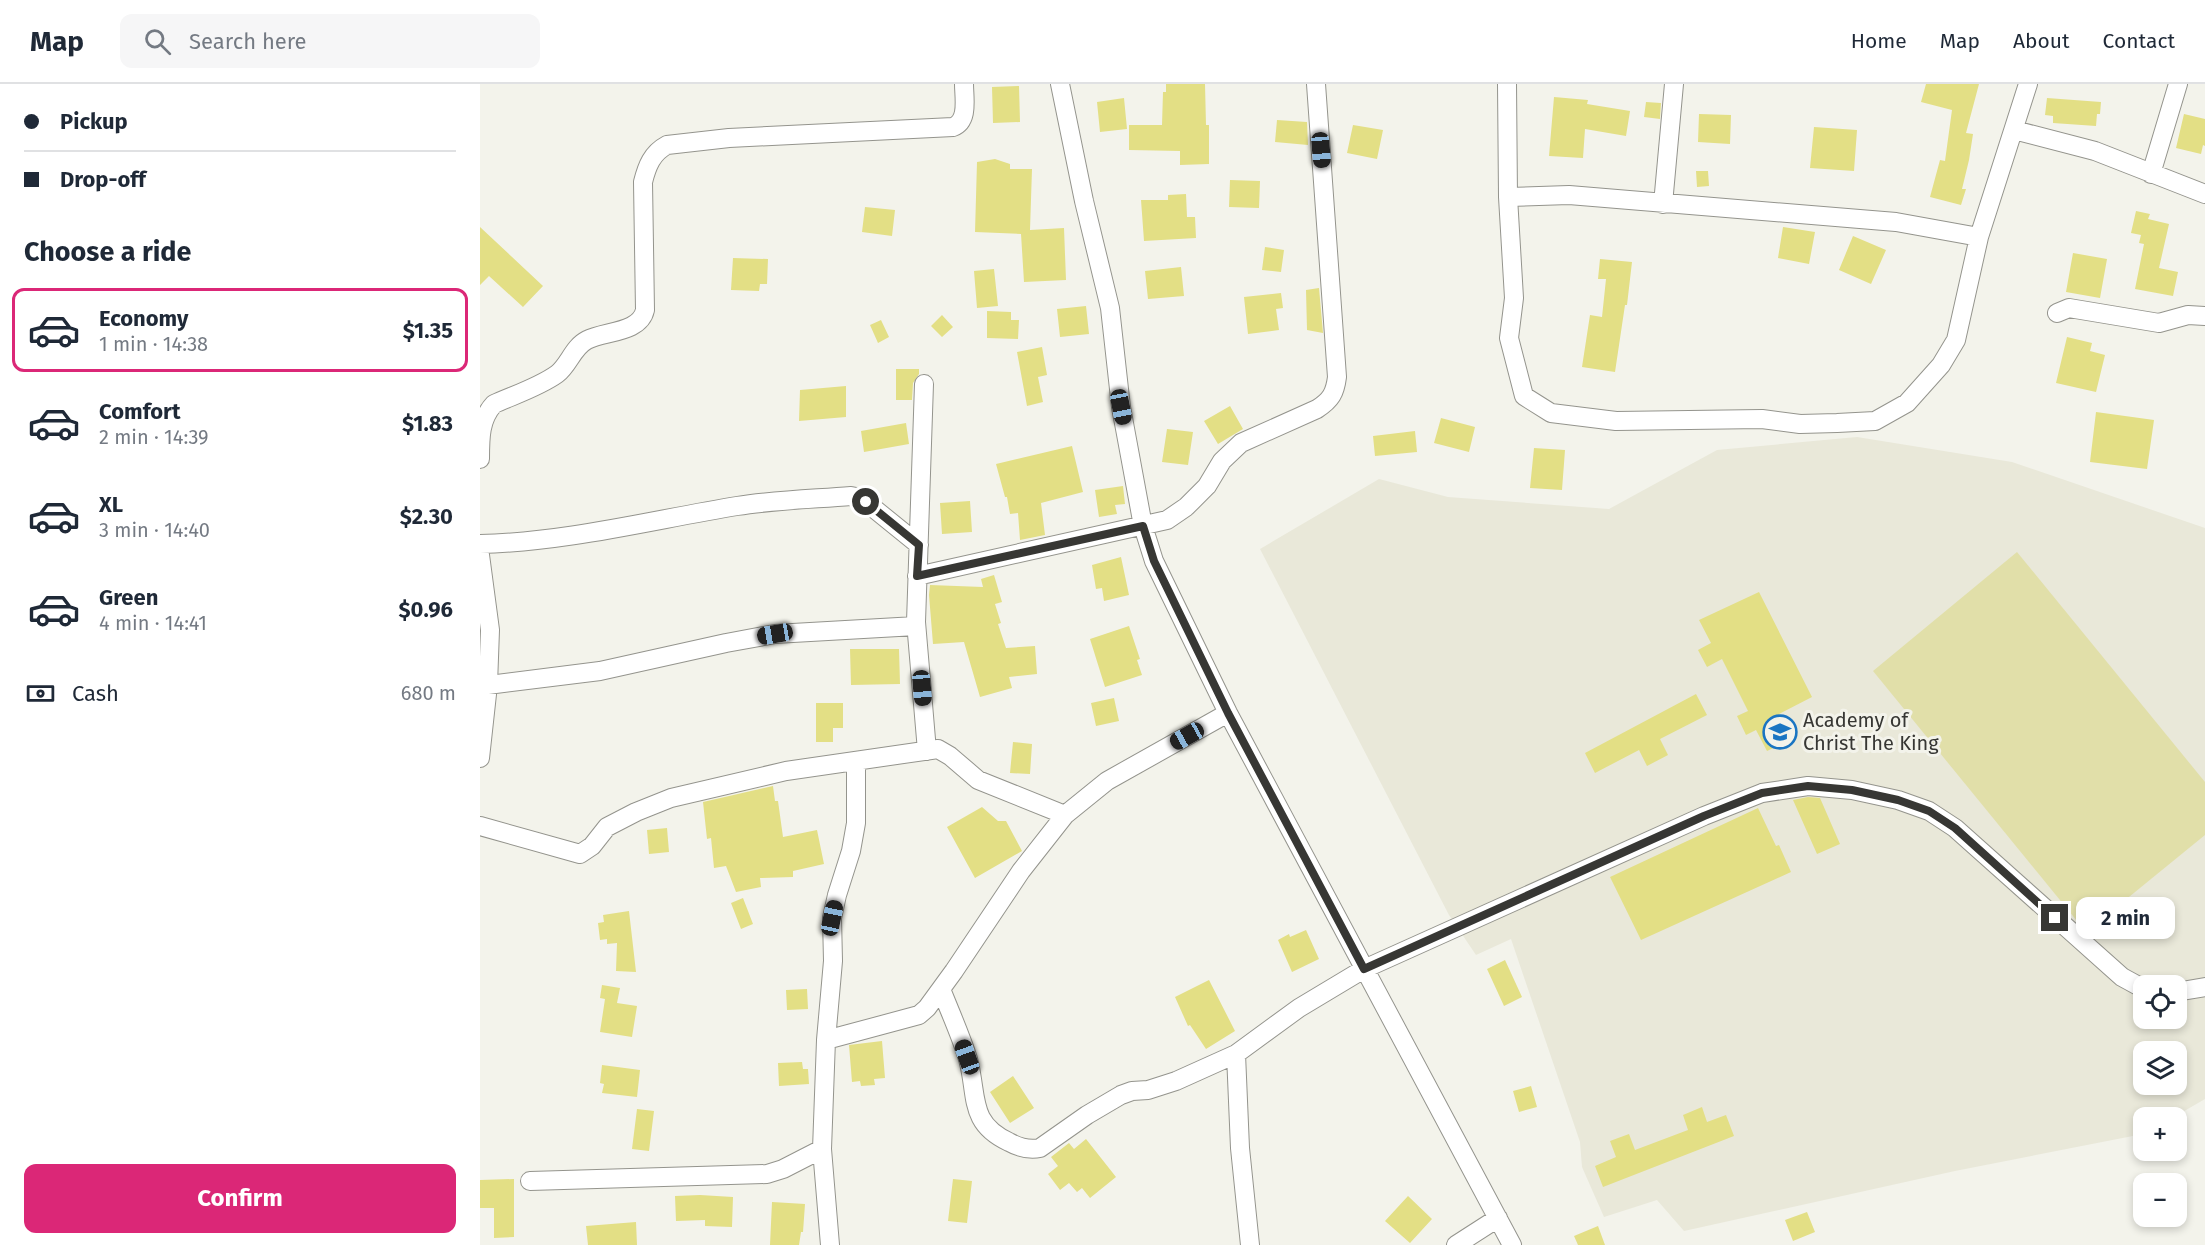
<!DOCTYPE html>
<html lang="en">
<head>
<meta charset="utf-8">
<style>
  :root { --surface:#fff; --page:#f6f6f7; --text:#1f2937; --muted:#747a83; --line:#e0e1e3; --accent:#db2777 }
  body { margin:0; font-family:"Fira Sans",sans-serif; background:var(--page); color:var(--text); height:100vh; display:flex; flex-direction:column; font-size:22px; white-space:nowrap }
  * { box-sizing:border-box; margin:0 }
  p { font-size:20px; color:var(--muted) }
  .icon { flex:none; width:33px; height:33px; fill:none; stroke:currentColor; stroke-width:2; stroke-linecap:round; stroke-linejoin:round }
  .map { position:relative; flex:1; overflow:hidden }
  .drawer { display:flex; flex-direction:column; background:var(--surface); width:480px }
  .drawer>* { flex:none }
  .top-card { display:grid; align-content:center; height:132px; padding:0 24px; background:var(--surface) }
  .fabs { position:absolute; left:1653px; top:891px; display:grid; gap:12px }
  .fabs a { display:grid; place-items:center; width:54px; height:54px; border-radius:12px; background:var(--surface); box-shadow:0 3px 9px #0003; font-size:30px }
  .end { position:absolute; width:27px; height:27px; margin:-14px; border:8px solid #373734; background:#fff; box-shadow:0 0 0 3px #fff }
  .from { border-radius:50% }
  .bubble { position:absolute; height:42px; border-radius:12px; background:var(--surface); box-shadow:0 3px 9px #0003; font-size:20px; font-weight:700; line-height:42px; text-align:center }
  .car { position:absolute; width:18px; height:36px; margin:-18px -9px; border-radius:8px; box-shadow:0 0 4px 2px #0007; background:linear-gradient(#222 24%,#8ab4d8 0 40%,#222 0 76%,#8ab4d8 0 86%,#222 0) }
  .top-card b { display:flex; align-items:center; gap:21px; height:57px; font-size:22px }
  .top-card b+b { border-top:2px solid var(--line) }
  .top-card i { width:15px; height:15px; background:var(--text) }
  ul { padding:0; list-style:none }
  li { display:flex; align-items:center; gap:18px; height:84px; margin:0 12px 9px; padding:0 12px; border:3px solid transparent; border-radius:12px }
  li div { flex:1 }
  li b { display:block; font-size:22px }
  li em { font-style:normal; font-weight:700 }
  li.current { border-color:var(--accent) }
  li>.icon { width:54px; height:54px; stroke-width:1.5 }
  h2 { padding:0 24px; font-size:27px; line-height:72px }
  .pay { display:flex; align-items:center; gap:15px; height:66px; padding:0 24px; font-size:22px }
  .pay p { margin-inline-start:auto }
  .button { display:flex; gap:12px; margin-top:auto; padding:12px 24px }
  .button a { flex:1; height:69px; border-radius:12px; background:var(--accent); color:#fff; font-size:24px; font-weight:700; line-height:69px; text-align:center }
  header { display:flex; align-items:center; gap:36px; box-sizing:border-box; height:84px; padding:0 30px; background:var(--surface); border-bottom:2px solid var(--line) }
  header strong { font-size:28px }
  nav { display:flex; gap:33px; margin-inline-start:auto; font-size:21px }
  .search { width:420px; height:54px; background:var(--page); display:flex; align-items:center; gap:15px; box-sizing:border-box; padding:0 21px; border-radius:12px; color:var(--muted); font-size:22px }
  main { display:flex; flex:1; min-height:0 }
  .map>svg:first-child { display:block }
  .built { fill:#e9e8d9; fill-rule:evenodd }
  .green { fill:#e1dfa9 }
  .building { fill:#e3df85 }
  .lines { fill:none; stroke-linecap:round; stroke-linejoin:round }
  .minor-casing { stroke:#94948d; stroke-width:20 }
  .minor { stroke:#fff; stroke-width:18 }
  .route { stroke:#373734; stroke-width:8 }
  .labels { text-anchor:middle; stroke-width:6; stroke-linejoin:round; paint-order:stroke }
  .poi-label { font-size:20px; fill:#373734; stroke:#f3f3eb; text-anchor:start }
</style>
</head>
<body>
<header>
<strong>Map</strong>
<div class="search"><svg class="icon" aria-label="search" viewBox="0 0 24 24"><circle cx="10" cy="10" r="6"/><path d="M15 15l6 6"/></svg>Search here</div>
<nav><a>Home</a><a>Map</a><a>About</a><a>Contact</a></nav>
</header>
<main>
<section class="drawer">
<div class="top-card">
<b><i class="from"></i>Pickup</b>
<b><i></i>Drop-off</b>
</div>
<h2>Choose a ride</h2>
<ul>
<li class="current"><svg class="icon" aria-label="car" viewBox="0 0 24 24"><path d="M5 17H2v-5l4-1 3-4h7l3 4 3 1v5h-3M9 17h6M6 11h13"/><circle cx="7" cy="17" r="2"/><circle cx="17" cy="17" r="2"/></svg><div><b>Economy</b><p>1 min · 14:38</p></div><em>$1.35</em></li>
<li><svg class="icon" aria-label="car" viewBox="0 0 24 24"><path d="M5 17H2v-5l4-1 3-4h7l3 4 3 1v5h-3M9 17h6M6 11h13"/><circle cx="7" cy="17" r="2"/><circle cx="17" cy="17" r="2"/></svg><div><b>Comfort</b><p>2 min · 14:39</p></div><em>$1.83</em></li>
<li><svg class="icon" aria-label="car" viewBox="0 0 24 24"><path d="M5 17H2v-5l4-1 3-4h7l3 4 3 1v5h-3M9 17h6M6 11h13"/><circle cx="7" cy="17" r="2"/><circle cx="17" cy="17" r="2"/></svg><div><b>XL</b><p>3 min · 14:40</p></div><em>$2.30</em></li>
<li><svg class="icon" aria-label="car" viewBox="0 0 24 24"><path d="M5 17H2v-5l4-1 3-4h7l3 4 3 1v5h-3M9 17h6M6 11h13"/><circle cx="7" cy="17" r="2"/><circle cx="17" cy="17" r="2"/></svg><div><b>Green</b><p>4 min · 14:41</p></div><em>$0.96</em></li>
</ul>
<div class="pay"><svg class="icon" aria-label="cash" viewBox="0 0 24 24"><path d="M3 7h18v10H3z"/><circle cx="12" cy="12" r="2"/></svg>Cash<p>680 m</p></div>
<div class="button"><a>Confirm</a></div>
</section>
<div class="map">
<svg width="1725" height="1161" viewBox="0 0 1725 1161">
  <rect width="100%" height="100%" fill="#f3f3eb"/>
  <path class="built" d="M 1377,353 L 1532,378 L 1725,444 L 1725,1015 L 1694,1033 L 1664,1034 L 1663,1050 L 1475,1087 L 1204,1147 L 1177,1116 L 1124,1133 L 1102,1083 L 1100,1058 L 1031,855 L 996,871 L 969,831 L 780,465 L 899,395 L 968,413 L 1129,425 L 1237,366 ZM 1664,902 L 1696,902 L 1696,934 L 1664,934 ZM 1664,968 L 1696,968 L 1696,1000 L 1664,1000 Z"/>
  <path class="green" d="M 1537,468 L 1725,698 L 1725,751 L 1606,848 L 1393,587 Z"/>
  <path class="building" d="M 686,0 L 725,0 L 726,41 L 729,41 L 729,80 L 700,81 L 700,67 L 649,66 L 649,41 L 682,41 L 683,8 L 686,8 Z
    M 1446,0 L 1499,0 L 1486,49 L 1493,50 L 1489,76 L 1482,105 L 1486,105 L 1481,121 L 1450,113 L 1460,76 L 1465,77 L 1472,26 L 1441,18 Z
    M 539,2 L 540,38 L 513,39 L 512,3 Z
    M 1074,13 L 1108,16 L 1107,20 L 1150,27 L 1146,52 L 1105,45 L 1103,74 L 1069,72 Z
    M 644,14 L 647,45 L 620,48 L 617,18 Z
    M 1567,14 L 1621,18 L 1620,30 L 1617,30 L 1616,42 L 1573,39 L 1573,32 L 1565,31 Z
    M 1166,18 L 1181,19 L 1180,35 L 1164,33 Z
    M 1219,30 L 1251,31 L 1250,60 L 1218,58 Z
    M 1704,30 L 1725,35 L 1725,62 L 1723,61 L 1721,70 L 1696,64 Z
    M 797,36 L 827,38 L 828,61 L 795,58 Z
    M 873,41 L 903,46 L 897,75 L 867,69 Z
    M 1334,43 L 1377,46 L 1374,87 L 1330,84 Z
    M 515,75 L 530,80 L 530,85 L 552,85 L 550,146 L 584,144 L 586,196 L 544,198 L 541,150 L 495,148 L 497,78 Z
    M 1216,87 L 1228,87 L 1229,102 L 1217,103 Z
    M 750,96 L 780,97 L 779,124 L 749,123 Z
    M 706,110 L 707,133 L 715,133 L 716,154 L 664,157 L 661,116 L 688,116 L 688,111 Z
    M 385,123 L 415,126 L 412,152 L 382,148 Z
    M 1656,127 L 1670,130 L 1668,135 L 1689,140 L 1679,184 L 1698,188 L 1693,212 L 1655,205 L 1664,160 L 1659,159 L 1661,151 L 1651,149 Z
    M 0,143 L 63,202 L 43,223 L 9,192 L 0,201 Z
    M 1303,143 L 1335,148 L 1329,180 L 1298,174 Z
    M 1373,152 L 1406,166 L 1391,200 L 1359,186 Z
    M 785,163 L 804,166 L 801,188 L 782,186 Z
    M 1593,169 L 1627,175 L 1620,214 L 1586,208 Z
    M 253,174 L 288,175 L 287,200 L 280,200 L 279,207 L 251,206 Z
    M 1120,175 L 1152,178 L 1147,221 L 1145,221 L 1135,288 L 1102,283 L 1110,231 L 1122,233 L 1126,195 L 1118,195 Z
    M 701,183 L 704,212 L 668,215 L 665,187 Z
    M 514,185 L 518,222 L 497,224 L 494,187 Z
    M 839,204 L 843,249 L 827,246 L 826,206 Z
    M 801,209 L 803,224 L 796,225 L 799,246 L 768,250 L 764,213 Z
    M 606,222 L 609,250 L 580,253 L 577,225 Z
    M 507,227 L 531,228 L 531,236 L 539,236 L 538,255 L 507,254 Z
    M 462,231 L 473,243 L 462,253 L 451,242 Z
    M 401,236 L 409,253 L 398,259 L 390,241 Z
    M 1587,253 L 1612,259 L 1610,267 L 1625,271 L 1616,308 L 1576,299 Z
    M 562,263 L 567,291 L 558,293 L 563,318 L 547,322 L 537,268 Z
    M 416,285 L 439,285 L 439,290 L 433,299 L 432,316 L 416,316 Z
    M 366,302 L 366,333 L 319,337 L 320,306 Z
    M 750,322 L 763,345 L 738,360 L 724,337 Z
    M 1616,328 L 1674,336 L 1667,385 L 1610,378 Z
    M 961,334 L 995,343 L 989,368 L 954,359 Z
    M 426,339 L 429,360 L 384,368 L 381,347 Z
    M 687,345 L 713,348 L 708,381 L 682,378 Z
    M 935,347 L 937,368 L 895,372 L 893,352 Z
    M 592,362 L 603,408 L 561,419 L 565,451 L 540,456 L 538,429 L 530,430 L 527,413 L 525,413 L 516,380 Z
    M 1054,364 L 1085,366 L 1082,406 L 1050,404 Z
    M 643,402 L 645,420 L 635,421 L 637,430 L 619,433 L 615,406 Z
    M 490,417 L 492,448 L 462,450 L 460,419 Z
    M 641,473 L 649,511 L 624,517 L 622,504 L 616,505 L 612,481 Z
    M 514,491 L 522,518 L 515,520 L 521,539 L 518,540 L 526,564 L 555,562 L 557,590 L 529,593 L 532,604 L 500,613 L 484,558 L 453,560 L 449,511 L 450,501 L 503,503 L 501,495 Z
    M 1279,508 L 1332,613 L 1299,630 L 1312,655 L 1287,667 L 1276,646 L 1266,651 L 1257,632 L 1268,627 L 1242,575 L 1227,583 L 1218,566 L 1231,559 L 1219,536 Z
    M 649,542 L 660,575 L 657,576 L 662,591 L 625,603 L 610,555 Z
    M 370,565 L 419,565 L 420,600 L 371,601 Z
    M 1216,610 L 1227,631 L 1180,655 L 1188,671 L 1167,682 L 1159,666 L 1115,689 L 1105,669 Z
    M 634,614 L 639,637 L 616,642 L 611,619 Z
    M 336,619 L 363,619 L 363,644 L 353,644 L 353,658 L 336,658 Z
    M 533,658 L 552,660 L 550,690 L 530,689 Z
    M 293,702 L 295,717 L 298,717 L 303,753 L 337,746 L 344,780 L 313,787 L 313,793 L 280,794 L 281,803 L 256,808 L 246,782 L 234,784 L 231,754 L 227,755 L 223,718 Z
    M 1328,713 L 1340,714 L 1360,760 L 1337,770 L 1313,716 Z
    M 502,723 L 518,737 L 526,737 L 542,767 L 495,794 L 467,743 Z
    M 1278,724 L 1296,762 L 1299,761 L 1311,788 L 1161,856 L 1130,793 Z
    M 187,744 L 189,768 L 169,770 L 167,746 Z
    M 263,814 L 273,840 L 261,845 L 251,819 Z
    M 149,827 L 156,888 L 136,887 L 137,859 L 127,860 L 127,855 L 120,856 L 118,839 L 124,838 L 123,831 Z
    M 826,846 L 839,875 L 812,888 L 798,856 L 809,850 L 810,853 Z
    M 1025,876 L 1042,913 L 1024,922 L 1007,885 Z
    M 729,896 L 755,947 L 726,965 L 710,941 L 708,942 L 695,913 Z
    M 122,901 L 140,904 L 137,919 L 157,922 L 152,953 L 120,948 L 125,915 L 120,914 Z
    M 327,905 L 328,925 L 307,926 L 306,906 Z
    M 402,957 L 405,994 L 394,995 L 395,1001 L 381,1002 L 380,997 L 372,998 L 369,961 Z
    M 322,978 L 323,985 L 328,985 L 329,1000 L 299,1002 L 298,979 Z
    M 122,981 L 160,986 L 157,1013 L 122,1009 L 124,1000 L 120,999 Z
    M 533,992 L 554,1024 L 530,1039 L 510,1008 Z
    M 1051,1002 L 1057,1023 L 1039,1028 L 1033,1007 Z
    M 1222,1023 L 1227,1038 L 1246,1031 L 1254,1052 L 1123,1103 L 1115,1082 L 1136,1073 L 1130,1057 L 1149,1050 L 1155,1066 L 1208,1046 L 1203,1031 Z
    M 157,1025 L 174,1027 L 169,1067 L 152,1065 Z
    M 606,1055 L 636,1093 L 610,1114 L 602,1104 L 597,1108 L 589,1099 L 580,1106 L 568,1090 L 578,1082 L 571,1073 L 589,1059 L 594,1065 Z
    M 34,1095 L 34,1153 L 14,1154 L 14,1124 L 0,1124 L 0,1096 Z
    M 473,1095 L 492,1097 L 487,1139 L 468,1137 Z
    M 220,1111 L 253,1113 L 252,1143 L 225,1142 L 225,1136 L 196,1137 L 195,1112 Z
    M 928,1112 L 952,1135 L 930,1159 L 905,1137 Z
    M 292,1118 L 325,1120 L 323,1148 L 321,1148 L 319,1161 L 290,1161 Z
    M 1327,1128 L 1335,1148 L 1313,1157 L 1305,1136 Z
    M 156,1138 L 157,1161 L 108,1161 L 106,1142 Z
    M 1118,1142 L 1125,1161 L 1098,1161 L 1094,1152 Z"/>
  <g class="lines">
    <defs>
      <path id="minor" d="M 580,0 L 604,117 L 630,224 L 641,323 L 663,442 L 674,477 L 748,629 L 1032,1161
        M 1027,0 L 1028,113
        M 1534,46 L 1615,67 L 1725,110
        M 1671,90 L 1698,0
        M 1183,120 L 1194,0
        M 1499,153 L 1416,138 L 1089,111 L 1028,113 L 1034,214 L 1029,254 L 1044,312 L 1071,329 L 1136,337 L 1282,335 L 1320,340 L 1357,339 L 1395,337 L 1427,319 L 1461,281 L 1476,256 L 1499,153 L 1548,0
        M 1577,229 L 1589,224 L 1679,239 L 1708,231 L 1725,232
        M 444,300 L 436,538 L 447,667
        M 0,375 C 0,354 0,335 14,320 C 34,311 59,303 77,290 C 89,281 93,263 107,256 C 125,247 160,249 165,226 L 163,98 C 167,82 172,69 187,61 L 249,54 L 473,43 C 489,37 484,14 484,0
        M 0,460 C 87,458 172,436 257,422 C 295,416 334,415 371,412 L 381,414 L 439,461
        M 0,471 L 10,546 L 8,601 L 0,674
        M 437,492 L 687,436 L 706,423 L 727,402 L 742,377 L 761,359 L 837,325 C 851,316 855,309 857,293 L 836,0
        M 0,602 L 120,587 L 246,559 L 295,550 L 436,542
        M 0,742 L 100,770 L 112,762 L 127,743 L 156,728 L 191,714 L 306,687 L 458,665 L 470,672 L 498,696 L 585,731
        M 461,905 C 470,928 481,952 488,975 C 498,1012 488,1039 529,1058 C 538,1063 550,1066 560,1064 L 607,1031 L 641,1011 L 652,1007 L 668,1006 L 696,997 L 756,970 L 819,924 L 884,885 L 1224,732 L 1282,709 L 1328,702 L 1372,706 L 1418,716 L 1449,727 L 1475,744 L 1642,893 L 1664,905
        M 1696,908 L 1725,903
        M 346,956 L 439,931 L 447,924 L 474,887 L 541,787 L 585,731 L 627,697 L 748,629
        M 756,970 L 760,1064 L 770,1161
        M 50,1097 L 287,1090 L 303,1085 L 342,1065
        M 350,1161 L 342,1065 L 346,956 L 353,877 L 352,834 L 357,811 L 371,767 L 376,739 L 376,677
        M 976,1161 L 1018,1134"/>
    </defs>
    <use href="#minor" class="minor-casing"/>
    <use href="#minor" class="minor"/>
  </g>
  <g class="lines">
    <path class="route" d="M 386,418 L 439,461 L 437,492 L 663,442 L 674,477 L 748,629 L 884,885 L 1224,732 L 1282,709 L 1328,702 L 1372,706 L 1418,716 L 1449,727 L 1475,744 L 1575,834"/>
  </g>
  <defs>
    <symbol id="school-ring" viewBox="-11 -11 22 22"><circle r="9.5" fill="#f3f3eb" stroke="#1a75c2" stroke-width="1.5"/><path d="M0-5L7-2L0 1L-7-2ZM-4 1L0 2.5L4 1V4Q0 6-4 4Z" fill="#1a75c2"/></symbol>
  </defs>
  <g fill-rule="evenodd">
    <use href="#school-ring" x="1281" y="629" width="38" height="38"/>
  </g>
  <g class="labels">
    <g class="poi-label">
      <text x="1323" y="643">Academy of<tspan x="1323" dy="23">Christ The King</tspan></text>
    </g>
  </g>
</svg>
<div class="fabs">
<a><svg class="icon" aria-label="locate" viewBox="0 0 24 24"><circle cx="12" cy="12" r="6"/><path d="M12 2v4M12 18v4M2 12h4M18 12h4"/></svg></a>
<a><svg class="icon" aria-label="layers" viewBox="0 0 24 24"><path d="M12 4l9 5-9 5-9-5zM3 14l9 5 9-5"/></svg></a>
<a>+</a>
<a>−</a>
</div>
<i class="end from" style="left:386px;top:418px"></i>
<i class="end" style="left:1575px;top:834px"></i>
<div class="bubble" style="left:1596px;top:813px;width:99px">2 min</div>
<i class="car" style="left:841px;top:66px;rotate:175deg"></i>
<i class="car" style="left:641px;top:323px;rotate:169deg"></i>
<i class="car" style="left:295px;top:550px;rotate:260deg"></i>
<i class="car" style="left:442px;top:604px;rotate:175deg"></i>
<i class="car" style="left:707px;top:652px;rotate:241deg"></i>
<i class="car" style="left:352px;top:834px;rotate:12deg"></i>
<i class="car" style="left:487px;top:973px;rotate:340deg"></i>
</div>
</main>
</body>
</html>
